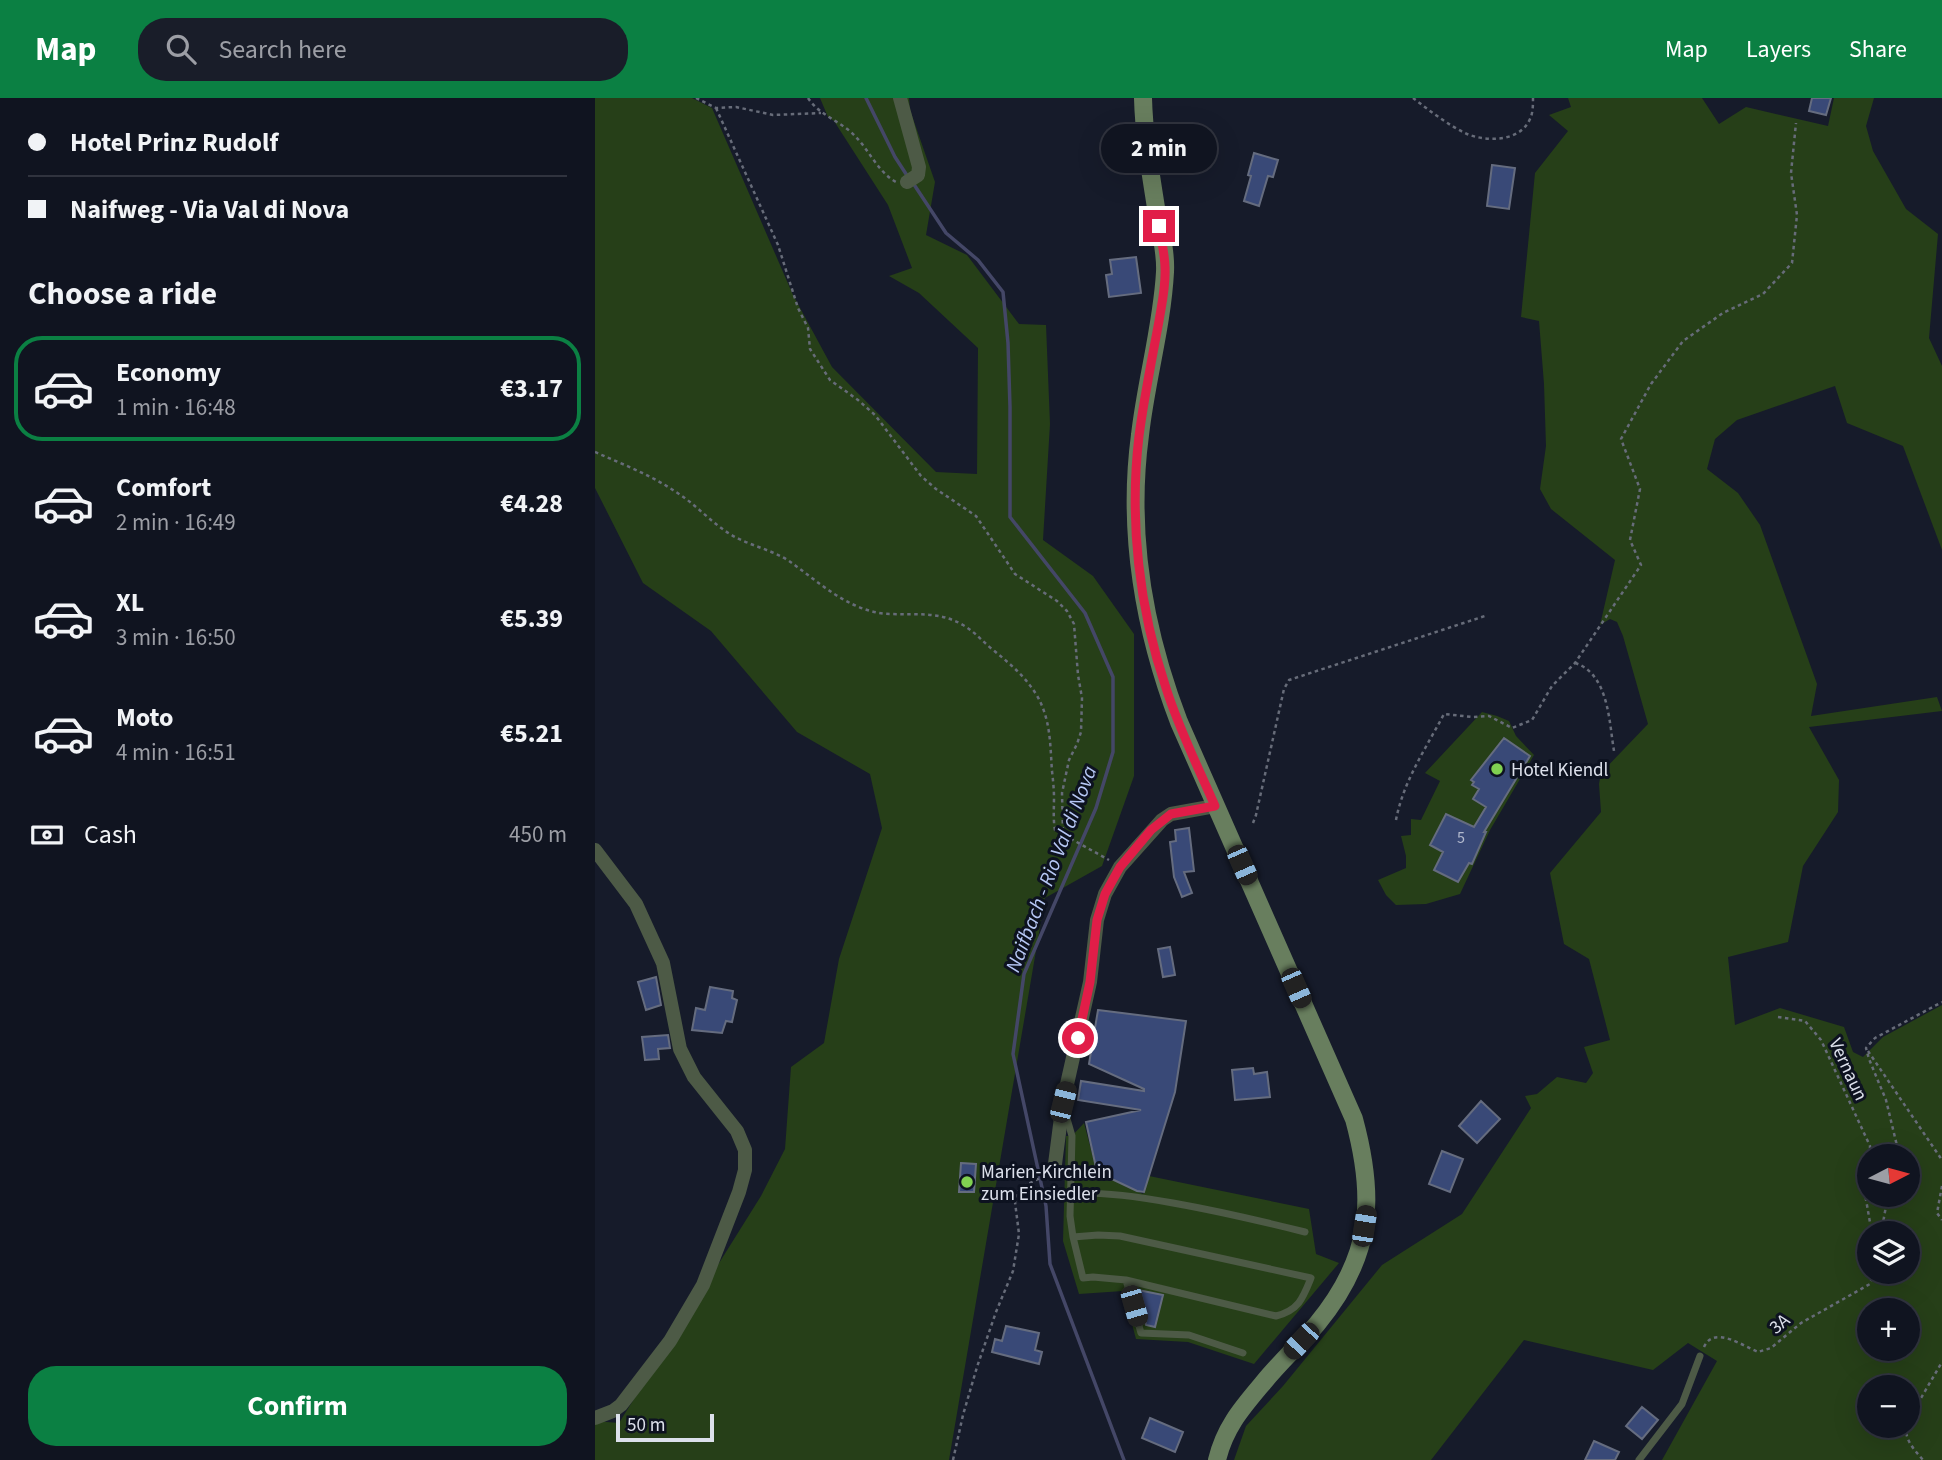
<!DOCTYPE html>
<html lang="en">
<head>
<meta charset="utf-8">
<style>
  :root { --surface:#101420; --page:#191d29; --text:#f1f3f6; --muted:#9c9ea5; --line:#30333e; --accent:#0b8043 }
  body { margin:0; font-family:"Source Sans 3",sans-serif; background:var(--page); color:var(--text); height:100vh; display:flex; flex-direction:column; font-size:26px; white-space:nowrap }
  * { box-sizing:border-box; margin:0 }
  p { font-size:23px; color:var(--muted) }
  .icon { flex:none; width:38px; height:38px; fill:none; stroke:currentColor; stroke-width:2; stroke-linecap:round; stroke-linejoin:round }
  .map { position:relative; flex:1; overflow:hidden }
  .panel { display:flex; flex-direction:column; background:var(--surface); width:595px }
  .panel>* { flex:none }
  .banner { display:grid; align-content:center; height:154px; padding:0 28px; background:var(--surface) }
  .needle { width:46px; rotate:84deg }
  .buttons { position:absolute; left:1262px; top:1046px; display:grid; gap:14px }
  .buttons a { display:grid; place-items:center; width:63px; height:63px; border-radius:50%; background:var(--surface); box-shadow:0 7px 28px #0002,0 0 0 2px var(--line); font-size:35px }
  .scale { position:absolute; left:21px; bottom:18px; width:98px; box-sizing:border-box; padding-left:7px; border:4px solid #dce0eb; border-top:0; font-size:19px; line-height:24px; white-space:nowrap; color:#dce0eb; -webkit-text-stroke:5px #0d1220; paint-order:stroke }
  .end { position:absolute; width:32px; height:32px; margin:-16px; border:9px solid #e11d48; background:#fff; box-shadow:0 0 0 4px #fff }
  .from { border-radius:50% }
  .bubble { position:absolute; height:49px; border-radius:24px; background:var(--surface); box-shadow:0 7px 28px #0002,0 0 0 2px var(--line); font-size:23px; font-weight:700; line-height:49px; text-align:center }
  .car { position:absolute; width:21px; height:42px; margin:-21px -10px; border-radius:9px; box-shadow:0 0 5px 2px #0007; background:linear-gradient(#222 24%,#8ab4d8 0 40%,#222 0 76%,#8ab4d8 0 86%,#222 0) }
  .banner b { display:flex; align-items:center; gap:24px; height:66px; font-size:26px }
  .banner b+b { border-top:2px solid var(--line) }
  .banner i { width:18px; height:18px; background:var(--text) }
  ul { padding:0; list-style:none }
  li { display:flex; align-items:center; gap:21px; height:105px; margin:0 14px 10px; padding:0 14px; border:4px solid transparent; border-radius:28px }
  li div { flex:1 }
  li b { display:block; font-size:26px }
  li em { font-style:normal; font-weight:700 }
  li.current { border-color:var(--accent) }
  li>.icon { width:63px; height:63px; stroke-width:1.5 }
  h2 { padding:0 28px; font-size:32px; line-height:84px }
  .pay { display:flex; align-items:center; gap:18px; height:77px; padding:0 28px; font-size:26px }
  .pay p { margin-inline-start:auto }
  .cta { display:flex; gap:14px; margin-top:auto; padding:14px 28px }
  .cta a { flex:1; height:80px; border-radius:28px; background:var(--accent); color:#fff; font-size:28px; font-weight:700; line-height:80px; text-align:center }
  header { display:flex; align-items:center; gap:42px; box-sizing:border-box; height:98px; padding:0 35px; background:var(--accent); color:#fff }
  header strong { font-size:33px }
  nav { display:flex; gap:38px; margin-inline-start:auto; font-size:24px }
  .search { width:490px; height:63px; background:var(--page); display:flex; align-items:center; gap:18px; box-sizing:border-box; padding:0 24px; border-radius:28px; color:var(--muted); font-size:26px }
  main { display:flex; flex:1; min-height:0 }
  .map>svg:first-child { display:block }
  .green { fill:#263f18; fill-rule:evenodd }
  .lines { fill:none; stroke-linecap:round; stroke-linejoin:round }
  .stream { stroke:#444767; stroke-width:3.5 }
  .building { fill:#394977; stroke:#656c7f; stroke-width:2 }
  .path { stroke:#676c79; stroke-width:2.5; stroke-dasharray:3.5 3.5; stroke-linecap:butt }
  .lane { stroke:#4d5a46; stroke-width:7 }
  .street { stroke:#4d5a46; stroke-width:14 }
  .secondary { stroke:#687e5e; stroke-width:18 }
  .route { stroke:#e11d48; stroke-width:9 }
  .poi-dot { fill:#80d051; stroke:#0d1220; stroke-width:2.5 }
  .labels { text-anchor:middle; stroke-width:6; stroke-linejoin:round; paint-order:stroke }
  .number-label { font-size:16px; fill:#b3bace }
  .poi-label { font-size:19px; fill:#dce0eb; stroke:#0d1220; text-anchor:start }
  .street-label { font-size:19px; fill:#dce0eb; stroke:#0d1220 }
  .water-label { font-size:21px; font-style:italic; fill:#b6c7f4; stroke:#0d1220 }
</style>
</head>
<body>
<header>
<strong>Map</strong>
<div class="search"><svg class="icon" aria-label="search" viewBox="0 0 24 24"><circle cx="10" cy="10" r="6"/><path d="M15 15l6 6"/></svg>Search here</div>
<nav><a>Map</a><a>Layers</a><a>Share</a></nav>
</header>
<main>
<section class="panel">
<div class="banner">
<b><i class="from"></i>Hotel Prinz Rudolf</b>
<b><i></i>Naifweg - Via Val di Nova</b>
</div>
<h2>Choose a ride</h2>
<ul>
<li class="current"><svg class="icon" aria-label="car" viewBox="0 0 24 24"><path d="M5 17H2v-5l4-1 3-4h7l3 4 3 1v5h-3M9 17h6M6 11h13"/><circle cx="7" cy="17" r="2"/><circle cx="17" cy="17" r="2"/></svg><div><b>Economy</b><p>1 min · 16:48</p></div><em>€3.17</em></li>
<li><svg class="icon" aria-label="car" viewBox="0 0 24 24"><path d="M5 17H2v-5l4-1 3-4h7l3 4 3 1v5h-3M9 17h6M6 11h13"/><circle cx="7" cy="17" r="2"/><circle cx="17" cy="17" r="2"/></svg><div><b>Comfort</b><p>2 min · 16:49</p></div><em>€4.28</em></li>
<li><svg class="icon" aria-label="car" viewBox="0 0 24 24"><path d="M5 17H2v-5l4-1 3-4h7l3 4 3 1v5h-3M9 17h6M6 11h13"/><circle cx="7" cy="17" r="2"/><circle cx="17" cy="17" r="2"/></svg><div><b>XL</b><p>3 min · 16:50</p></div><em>€5.39</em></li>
<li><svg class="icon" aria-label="car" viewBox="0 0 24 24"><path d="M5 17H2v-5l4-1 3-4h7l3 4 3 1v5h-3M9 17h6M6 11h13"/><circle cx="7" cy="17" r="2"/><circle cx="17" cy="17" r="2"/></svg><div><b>Moto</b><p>4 min · 16:51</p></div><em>€5.21</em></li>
</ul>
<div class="pay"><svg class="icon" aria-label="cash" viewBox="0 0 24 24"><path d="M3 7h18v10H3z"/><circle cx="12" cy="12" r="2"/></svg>Cash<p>450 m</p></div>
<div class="cta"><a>Confirm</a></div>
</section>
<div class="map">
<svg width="1347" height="1362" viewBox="0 0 1347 1362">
  <rect width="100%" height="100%" fill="#161b2a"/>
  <path class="green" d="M 0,0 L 97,0 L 117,10 L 198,197 L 237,269 L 341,374 L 382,376 L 383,250 L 324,195 L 294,178 L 317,170 L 293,107 L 239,23 L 233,19 L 225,0 L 314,0 L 315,12 L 340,84 L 331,137 L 372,157 L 424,226 L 451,227 L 455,326 L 448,442 L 498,478 L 539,536 L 539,678 L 507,768 L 450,800 L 354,1362 L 0,1362 L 0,1323 L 24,1325 L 166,1098 L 190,1051 L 196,969 L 229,945 L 244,861 L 287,730 L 275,676 L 202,634 L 116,533 L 48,485 L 0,390 Z
    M 973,0 L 1107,0 L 1124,26 L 1151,9 L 1233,28 L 1239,0 L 1279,0 L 1271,28 L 1278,53 L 1311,111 L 1343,136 L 1334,240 L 1347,268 L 1347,452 L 1308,348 L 1252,325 L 1240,288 L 1142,322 L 1120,341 L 1112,371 L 1143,395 L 1165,427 L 1222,586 L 1216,618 L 1342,599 L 1347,613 L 1214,629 L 1244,682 L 1243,714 L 1208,768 L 1193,844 L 1133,859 L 1140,927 L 1185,910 L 1249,929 L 1258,954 L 1268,959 L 1288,939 L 1347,907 L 1347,1362 L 1067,1362 L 1122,1263 L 1093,1245 L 1058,1272 L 929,1242 L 836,1362 L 639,1362 L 651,1328 L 688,1288 L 787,1167 L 867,1116 L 936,1010 L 930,998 L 942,996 L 962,979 L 991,985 L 998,975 L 989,949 L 1015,942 L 994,861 L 969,846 L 955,775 L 1006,714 L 1004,686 L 1006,675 L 1053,626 L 1028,538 L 1022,524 L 1015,521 L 1005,527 L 1020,462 L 956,411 L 945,391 L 951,348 L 949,286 L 944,223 L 926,219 L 940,75 L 973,33 L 954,17 L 976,9 ZM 1274,1059 L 1312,1059 L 1312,1097 L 1274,1097 ZM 1274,1136 L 1312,1136 L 1312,1174 L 1274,1174 ZM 1274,1213 L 1312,1213 L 1312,1251 L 1274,1251 ZM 1274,1290 L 1312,1290 L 1312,1328 L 1274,1328 Z
    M 887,614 L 902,618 L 914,623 L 921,638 L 939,657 L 895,732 L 865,796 L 831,806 L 801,807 L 791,797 L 783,782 L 811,770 L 811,758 L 806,738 L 816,737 L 816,721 L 826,722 L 845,683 L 830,675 Z
    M 489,1025 L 502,1074 L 548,1096 L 554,1078 L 714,1111 L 721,1156 L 744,1165 L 659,1266 L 593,1244 L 541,1241 L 528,1193 L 484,1196 L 468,1143 L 471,1038 L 477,1038 Z"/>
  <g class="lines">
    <path class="stream" d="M 271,0 L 300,59 L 313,79
      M 318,85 L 351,135 L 383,162 L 408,194 L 413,245 L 415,309 L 415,419 L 490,515 L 518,579 L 518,654 L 501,710 L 429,876 L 418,956 L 451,1108 L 455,1166 L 529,1362"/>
  </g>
  <path class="building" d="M 1217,0 L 1236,0 L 1231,17 L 1214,13 Z
    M 659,55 L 683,62 L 678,79 L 673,78 L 664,108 L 649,103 L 656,78 L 653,77 Z
    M 897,67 L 920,70 L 914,111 L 892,108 Z
    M 541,159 L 546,195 L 514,199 L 511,177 L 517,176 L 515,162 Z
    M 909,640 L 935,658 L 889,734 L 891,734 L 877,766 L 874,765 L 863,784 L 839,772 L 848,754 L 835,747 L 851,716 L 879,729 L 891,709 L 878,701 L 884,691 L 877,687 L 879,684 L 876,682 Z
    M 594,730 L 599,773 L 589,774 L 597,795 L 587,799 L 579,779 L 575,744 L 581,743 L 580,732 Z
    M 575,849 L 580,877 L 568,879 L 563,851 Z
    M 61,879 L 66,907 L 51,912 L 43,884 Z
    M 115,889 L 138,893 L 137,900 L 142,902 L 137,924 L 131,923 L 127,935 L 97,932 L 101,910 L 110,912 Z
    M 503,912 L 591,923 L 580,994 L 549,1094 L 542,1093 L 502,1074 L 491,1024 L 546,1012 L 483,1002 L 486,983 L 549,993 L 549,991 L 494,966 Z
    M 73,937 L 75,950 L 63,951 L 64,961 L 50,962 L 47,939 Z
    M 658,970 L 659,976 L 672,974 L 675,999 L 640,1002 L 637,972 Z
    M 886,1003 L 905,1021 L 882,1045 L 864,1028 Z
    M 847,1053 L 868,1061 L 855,1094 L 834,1086 Z
    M 366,1065 L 381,1066 L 379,1094 L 364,1094 Z
    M 543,1192 L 568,1197 L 560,1229 L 551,1227 Z
    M 411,1228 L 444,1235 L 440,1252 L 447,1254 L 444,1266 L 397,1254 L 400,1241 L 407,1243 Z
    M 1047,1309 L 1063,1322 L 1047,1341 L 1031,1328 Z
    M 555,1320 L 588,1334 L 580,1354 L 547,1340 Z
    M 999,1343 L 1024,1354 L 1020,1362 L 990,1362 Z"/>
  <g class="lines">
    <path class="path" d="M 101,0 L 121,10 L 141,9 L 178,17 L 226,15
      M 213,0 C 225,18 246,23 260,38 C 274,52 283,74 301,84
      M 818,0 C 835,13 853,27 872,36 C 892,44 925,44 935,21 C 938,15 938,7 938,0
      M 121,10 L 183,147 L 203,210 L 213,230 L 215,251 L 235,282 L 263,302 L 280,317 L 326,378 L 341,391 L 381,418 L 420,476 L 462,503 L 472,513 L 479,526 L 483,577 L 487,600 L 486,634 L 482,646 L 474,662 L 467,695 L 468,737
      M 0,354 C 27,366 56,377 81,394 C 102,407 118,427 140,439 C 157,448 177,452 194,463 C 214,477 233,494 255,505 C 267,511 282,516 296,516 C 322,517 344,513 368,527 C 380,534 387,543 397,551 C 414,565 429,577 441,596 C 456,621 455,646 457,673 C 458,682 459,691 459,700 C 459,711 458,721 460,732 L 514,762
      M 980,565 C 1014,576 1014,624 1019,653
      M 801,722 C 808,684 831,650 849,616 L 877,619 L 894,618 L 917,630 L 937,622 L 957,588 L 980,565 L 1046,467 L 1035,442 L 1045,391 L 1026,341 L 1056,286 L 1088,243 L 1128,215 L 1168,196 L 1197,165 L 1202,117 L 1196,75 L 1201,25
      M 658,725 L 661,717 L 689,591 L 694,582 L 890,518
      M 1183,919 L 1210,923 L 1226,942 L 1275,1048 L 1275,1059
      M 1273,953 L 1347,1062
      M 1302,1059 L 1303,1052 L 1291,1002 L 1274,961 L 1271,950 L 1280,940 L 1347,904
      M 1274,1065 L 1269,1090 L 1277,1136
      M 1347,1088 L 1342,1115 L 1347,1122
      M 1286,1136 L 1293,1097
      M 1109,1249 C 1119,1227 1148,1248 1163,1254 L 1176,1250 L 1206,1225 L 1275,1186 L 1279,1174
      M 1312,1324 L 1347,1264
      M 1311,1328 C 1310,1343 1319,1351 1328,1362
      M 358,1362 L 368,1317 L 382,1269 L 401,1214 L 418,1173 L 424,1136 L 420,1104 L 421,1096 L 427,1089 L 453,1076"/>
    <path class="lane" d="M 470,1014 L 477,1038 L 475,1118 L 478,1139 L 488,1180 L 498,1179 L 531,1182 L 681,1218 C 704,1212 708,1200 716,1180 L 525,1138 L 503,1137 L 478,1139
      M 476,1095 C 511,1094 544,1099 578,1105 C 623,1113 666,1123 710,1134
      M 531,1182 L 546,1235 L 594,1237 L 648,1255
      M 1044,1362 L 1087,1306 L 1105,1258"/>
    <path class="street" d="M 305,0 L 324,69 L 323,77 L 312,84
      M 0,752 L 41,806 L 68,865 L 85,951 L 99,979 L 142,1033 L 150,1052 L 150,1072 L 144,1094 L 108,1187 L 75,1243 L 26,1307 L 18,1313 L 0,1320
      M 460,1066 L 468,1004 L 495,884 L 502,822 L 510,796 L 525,769 L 567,722 L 576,716 L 620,708"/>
    <path class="secondary" d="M 548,0 C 549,39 556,77 562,116 C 566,134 571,155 570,174 C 567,229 551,283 545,337 C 532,434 549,533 584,624 L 759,1021 C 781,1102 777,1159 722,1226 C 705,1246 685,1264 668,1285 C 647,1310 630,1329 622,1362"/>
  </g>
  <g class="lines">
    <path class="route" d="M 483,940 L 495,884 L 502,822 L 510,796 L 525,769 L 556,732 L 576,716 L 620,708 C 603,669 584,631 571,590 C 544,510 534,422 544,338 C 549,300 557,261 564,223 C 567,205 571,188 570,170 C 570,156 566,142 564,128"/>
  </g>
  <g class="poi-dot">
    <circle cx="902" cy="671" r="7"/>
    <circle cx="372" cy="1084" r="7"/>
  </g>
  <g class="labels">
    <g class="number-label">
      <text x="866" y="745">5</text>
    </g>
    <g class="poi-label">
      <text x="916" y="678">Hotel Kiendl</text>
      <text x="386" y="1080">Marien-Kirchlein<tspan x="386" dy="22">zum Einsiedler</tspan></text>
    </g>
    <g class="street-label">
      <text transform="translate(1254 971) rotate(65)" y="7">Vernaun</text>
      <text transform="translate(1184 1225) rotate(-39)" y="7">3A</text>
    </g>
    <g class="water-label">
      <text transform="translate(456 771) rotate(-69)" y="7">Naifbach - Rio Val di Nova</text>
    </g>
  </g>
</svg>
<div class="buttons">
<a><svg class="needle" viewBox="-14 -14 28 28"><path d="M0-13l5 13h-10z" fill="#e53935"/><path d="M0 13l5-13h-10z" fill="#9c9ea5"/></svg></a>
<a><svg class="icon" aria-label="layers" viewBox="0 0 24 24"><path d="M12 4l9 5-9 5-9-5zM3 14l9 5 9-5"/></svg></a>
<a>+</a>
<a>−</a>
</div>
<div class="scale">50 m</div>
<i class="end from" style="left:483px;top:940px"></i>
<i class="end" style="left:564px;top:128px"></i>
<div class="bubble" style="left:506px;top:26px;width:116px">2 min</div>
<i class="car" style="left:647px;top:767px;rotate:156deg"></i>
<i class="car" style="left:701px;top:890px;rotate:156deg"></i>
<i class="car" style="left:468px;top:1004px;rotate:14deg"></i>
<i class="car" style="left:769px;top:1128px;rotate:9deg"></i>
<i class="car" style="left:539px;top:1208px;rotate:164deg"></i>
<i class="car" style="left:706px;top:1243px;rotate:223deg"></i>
</div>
</main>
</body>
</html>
